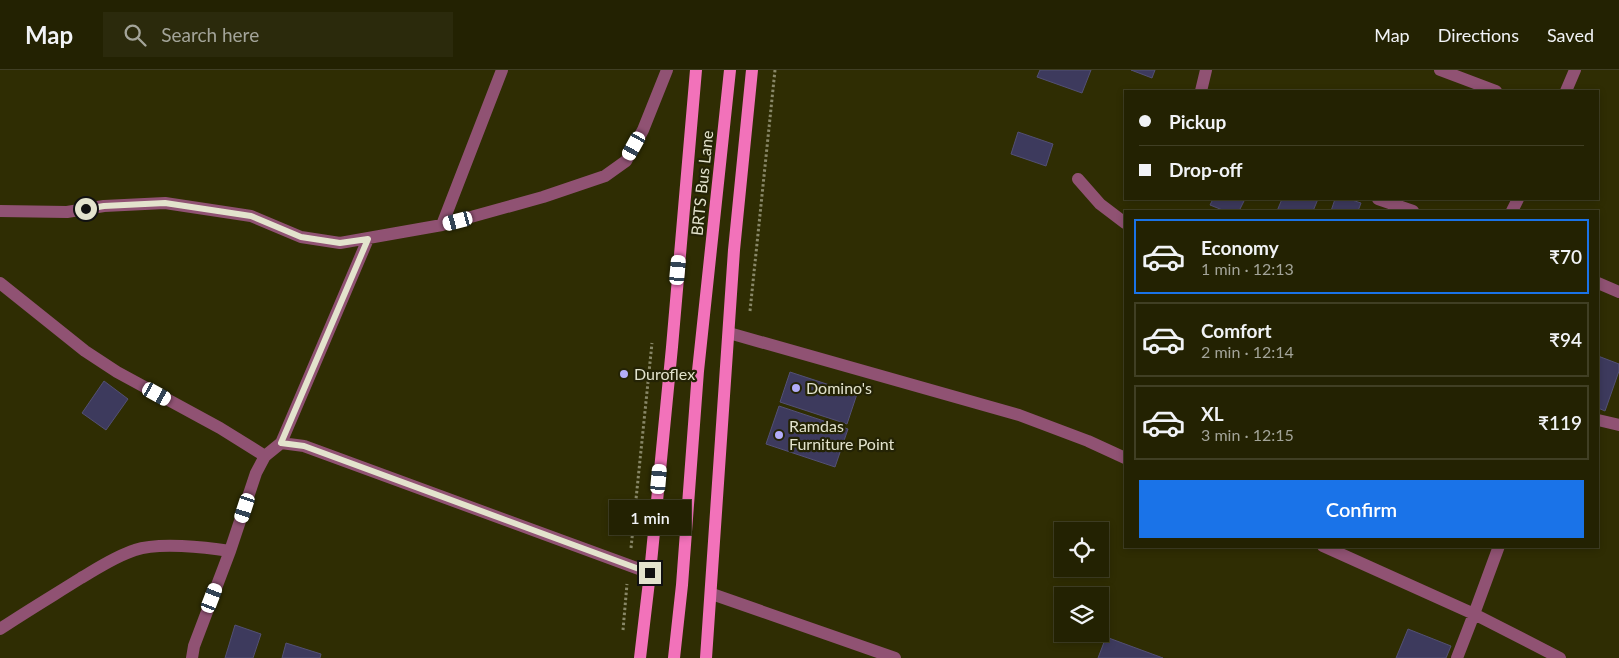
<!DOCTYPE html>
<html lang="en">
<head>
<meta charset="utf-8">
<style>
  :root { --surface:#232202; --page:#2b2a0c; --text:#f1f3f6; --muted:#a3a499; --line:#403f24; --accent:#1a73e8 }
  body { margin:0; font-family:Lato,sans-serif; background:var(--page); color:var(--text); height:100vh; display:flex; flex-direction:column; font-size:19px; white-space:nowrap }
  * { box-sizing:border-box; margin:0 }
  p { font-size:16px; color:var(--muted) }
  .icon { flex:none; width:28px; height:28px; fill:none; stroke:currentColor; stroke-width:2; stroke-linecap:round; stroke-linejoin:round }
  .map { position:relative; flex:1; overflow:hidden }
  .sheet { position:absolute; left:1124px; top:140px; width:475px; height:338px; display:flex; flex-direction:column; background:var(--surface); border-radius:0px; box-shadow:0 2px 8px #0003,0 0 0 1px var(--line) }
  .sheet>* { flex:none }
  .banner { position:absolute; left:1124px; top:20px; width:475px; height:110px; border-radius:0px; box-shadow:0 2px 8px #0003,0 0 0 1px var(--line); display:grid; align-content:center; height:110px; padding:0 15px; background:var(--surface) }
  .controls { position:absolute; left:1054px; top:452px; display:grid; gap:10px }
  .controls a { display:grid; place-items:center; width:55px; height:55px; border-radius:0px; background:var(--surface); box-shadow:0 2px 8px #0003,0 0 0 1px var(--line); font-size:25px }
  .end { position:absolute; width:22px; height:22px; margin:-11px; border:6px solid #e3e3cd; background:#111; box-shadow:0 0 0 2px #111 }
  .from { border-radius:50% }
  .bubble { position:absolute; height:35px; border-radius:0px; background:var(--surface); box-shadow:0 2px 8px #0003,0 0 0 1px var(--line); font-size:16px; font-weight:600; line-height:35px; text-align:center }
  .car { position:absolute; width:15px; height:30px; margin:-15px -8px; border-radius:6px; box-shadow:0 0 4px 1px #0007; background:linear-gradient(#fff 24%,#345 0 40%,#fff 0 76%,#345 0 86%,#fff 0) }
  .banner b { display:flex; align-items:center; gap:18px; height:48px; font-size:19px }
  .banner b+b { border-top:1px solid var(--line) }
  .banner i { width:12px; height:12px; background:var(--text) }
  ul { padding:9px 0 0; list-style:none }
  li { display:flex; align-items:center; gap:15px; height:75px; margin:0 10px 8px; padding:0 5px; border:2px solid var(--line); border-radius:0px }
  li div { flex:1 }
  li b { display:block; font-size:19px }
  li em { font-style:normal; font-weight:600 }
  li.current { border-color:var(--accent) }
  li>.icon { width:45px; height:45px; stroke-width:1.5 }
  .primary-button { display:flex; gap:10px; margin-top:auto; padding:10px 15px }
  .primary-button a { flex:1; height:58px; border-radius:0px; background:var(--accent); color:#fff; font-size:20px; font-weight:600; line-height:58px; text-align:center }
  header { display:flex; align-items:center; gap:30px; box-sizing:border-box; height:70px; padding:0 25px; background:var(--surface); border-bottom:1px solid var(--line) }
  header strong { font-size:24px }
  nav { display:flex; gap:28px; margin-inline-start:auto; font-size:18px }
  .search { width:350px; height:45px; background:var(--page); display:flex; align-items:center; gap:12px; box-sizing:border-box; padding:0 18px; border-radius:0px; color:var(--muted); font-size:19px }
  .map>svg:first-child { display:block }
  .building { fill:#3d3a5d; stroke:#535074 }
  .lines { fill:none; stroke-linecap:round; stroke-linejoin:round }
  .path { stroke:#898868; stroke-width:3; stroke-dasharray:2.5 2.5; stroke-linecap:butt }
  .minor { stroke:#905273; stroke-width:12 }
  .major { stroke:#f272ba; stroke-width:12 }
  .route { stroke:#e3e3cd; stroke-width:6 }
  .poi-dot { fill:#b3adf9; stroke:#242305; stroke-width:2 }
  .labels { text-anchor:middle; stroke-width:4.5; stroke-linejoin:round; paint-order:stroke }
  .street-label { font-size:16px; fill:#e3e3cd; stroke:#242305 }
  .poi-label { font-size:16px; fill:#e3e3cd; stroke:#242305; text-anchor:start }
</style>
</head>
<body>
<header>
<strong>Map</strong>
<div class="search"><svg class="icon" aria-label="search" viewBox="0 0 24 24"><circle cx="10" cy="10" r="6"/><path d="M15 15l6 6"/></svg>Search here</div>
<nav><a>Map</a><a>Directions</a><a>Saved</a></nav>
</header>
<div class="map">
<svg width="1619" height="588" viewBox="0 0 1619 588">
  <rect width="100%" height="100%" fill="#2f2d03"/>
  <path class="building" d="M 1040,0 L 1091,0 L 1082,23 L 1037,7 Z
    M 1131,0 L 1155,0 L 1152,8 Z
    M 1018,62 L 1053,74 L 1046,96 L 1011,84 Z
    M 1213,129 L 1245,129 L 1239,141 L 1225,141 L 1210,135 Z
    M 1282,129 L 1318,129 L 1313,141 L 1277,141 Z
    M 1335,129 L 1349,129 L 1361,133 L 1358,141 L 1331,141 Z
    M 1598,286 L 1619,294 L 1619,301 L 1605,341 L 1598,338 Z
    M 790,302 L 857,324 L 847,354 L 780,332 Z
    M 104,311 L 128,329 L 106,360 L 82,343 Z
    M 779,336 L 848,359 L 835,397 L 766,374 Z
    M 235,555 L 261,564 L 253,588 L 225,588 Z
    M 1408,559 L 1451,576 L 1446,588 L 1396,588 Z
    M 1106,567 L 1163,588 L 1098,588 Z
    M 286,573 L 321,584 L 320,588 L 282,588 Z"/>
  <g class="lines">
    <path class="path" d="M 750,241 L 775,0
      M 631,478 L 652,273
      M 623,560 L 627,514"/>
    <path class="minor" d="M 1440,0 L 1496,21
      M 1201,21 L 1206,0
      M 1566,21 L 1575,0
      M 1078,109 L 1100,134 L 1125,153
      M 1378,129 L 1413,141
      M 0,141 L 67,142 L 104,136 L 165,133 L 251,146 L 301,167 L 340,173 L 442,155 L 543,127 L 605,106 L 626,91 L 643,60 L 667,0
      M 1512,141 L 1518,129
      M 442,155 L 502,0
      M 0,213 L 85,281 L 117,302 L 220,358 L 265,386
      M 1598,213 L 1619,222
      M 729,263 L 1019,345 L 1088,371 L 1125,388
      M 1598,350 L 1619,355
      M 281,373 L 368,169
      M 1323,476 L 1474,544 L 1457,588
      M 1499,476 L 1474,544 L 1560,588
      M 712,524 L 895,588
      M 0,559 C 27,541 54,525 81,508 C 98,498 116,486 135,480 C 158,472 205,477 230,481
      M 192,588 L 194,576 L 230,481 L 256,403 L 265,386 L 281,373 L 304,376 L 650,503"/>
    <path class="major" d="M 640,588 L 650,503 L 672,277 L 696,0
      M 674,588 L 682,515 L 698,301 L 730,0
      M 706,588 L 734,180 L 752,0"/>
  </g>
  <g class="lines">
    <path class="route" d="M 86,139 L 104,136 L 165,133 L 251,146 L 301,167 L 340,173 L 368,169 L 281,373 L 304,376 L 650,503"/>
  </g>
  <g class="poi-dot">
    <circle cx="624" cy="304" r="5"/>
    <circle cx="796" cy="318" r="5"/>
    <circle cx="779" cy="365" r="5"/>
  </g>
  <g class="labels">
    <g class="street-label">
      <text transform="translate(702 113) rotate(-84)" y="6">BRTS Bus Lane</text>
    </g>
    <g class="poi-label">
      <text x="634" y="310">Duroflex</text>
      <text x="806" y="324">Domino's</text>
      <text x="789" y="362">Ramdas<tspan x="789" dy="18">Furniture Point</tspan></text>
    </g>
  </g>
</svg>
<div class="controls">
<a><svg class="icon" aria-label="locate" viewBox="0 0 24 24"><circle cx="12" cy="12" r="6"/><path d="M12 2v4M12 18v4M2 12h4M18 12h4"/></svg></a>
<a><svg class="icon" aria-label="layers" viewBox="0 0 24 24"><path d="M12 4l9 5-9 5-9-5zM3 14l9 5 9-5"/></svg></a>
</div>
<i class="end from" style="left:86px;top:139px"></i>
<i class="end" style="left:650px;top:503px"></i>
<div class="bubble" style="left:609px;top:430px;width:82px">1 min</div>
<i class="car" style="left:634px;top:76px;rotate:209deg"></i>
<i class="car" style="left:458px;top:151px;rotate:255deg"></i>
<i class="car" style="left:678px;top:200px;rotate:5deg"></i>
<i class="car" style="left:157px;top:324px;rotate:119deg"></i>
<i class="car" style="left:659px;top:409px;rotate:5deg"></i>
<i class="car" style="left:245px;top:438px;rotate:198deg"></i>
<i class="car" style="left:212px;top:528px;rotate:21deg"></i>
<div class="banner">
<b><i class="from"></i>Pickup</b>
<b><i></i>Drop-off</b>
</div>
<section class="sheet">
<ul>
<li class="current"><svg class="icon" aria-label="car" viewBox="0 0 24 24"><path d="M5 17H2v-5l4-1 3-4h7l3 4 3 1v5h-3M9 17h6M6 11h13"/><circle cx="7" cy="17" r="2"/><circle cx="17" cy="17" r="2"/></svg><div><b>Economy</b><p>1 min · 12:13</p></div><em>₹70</em></li>
<li><svg class="icon" aria-label="car" viewBox="0 0 24 24"><path d="M5 17H2v-5l4-1 3-4h7l3 4 3 1v5h-3M9 17h6M6 11h13"/><circle cx="7" cy="17" r="2"/><circle cx="17" cy="17" r="2"/></svg><div><b>Comfort</b><p>2 min · 12:14</p></div><em>₹94</em></li>
<li><svg class="icon" aria-label="car" viewBox="0 0 24 24"><path d="M5 17H2v-5l4-1 3-4h7l3 4 3 1v5h-3M9 17h6M6 11h13"/><circle cx="7" cy="17" r="2"/><circle cx="17" cy="17" r="2"/></svg><div><b>XL</b><p>3 min · 12:15</p></div><em>₹119</em></li>
</ul>
<div class="primary-button"><a>Confirm</a></div>
</section>
</div>
</body>
</html>
